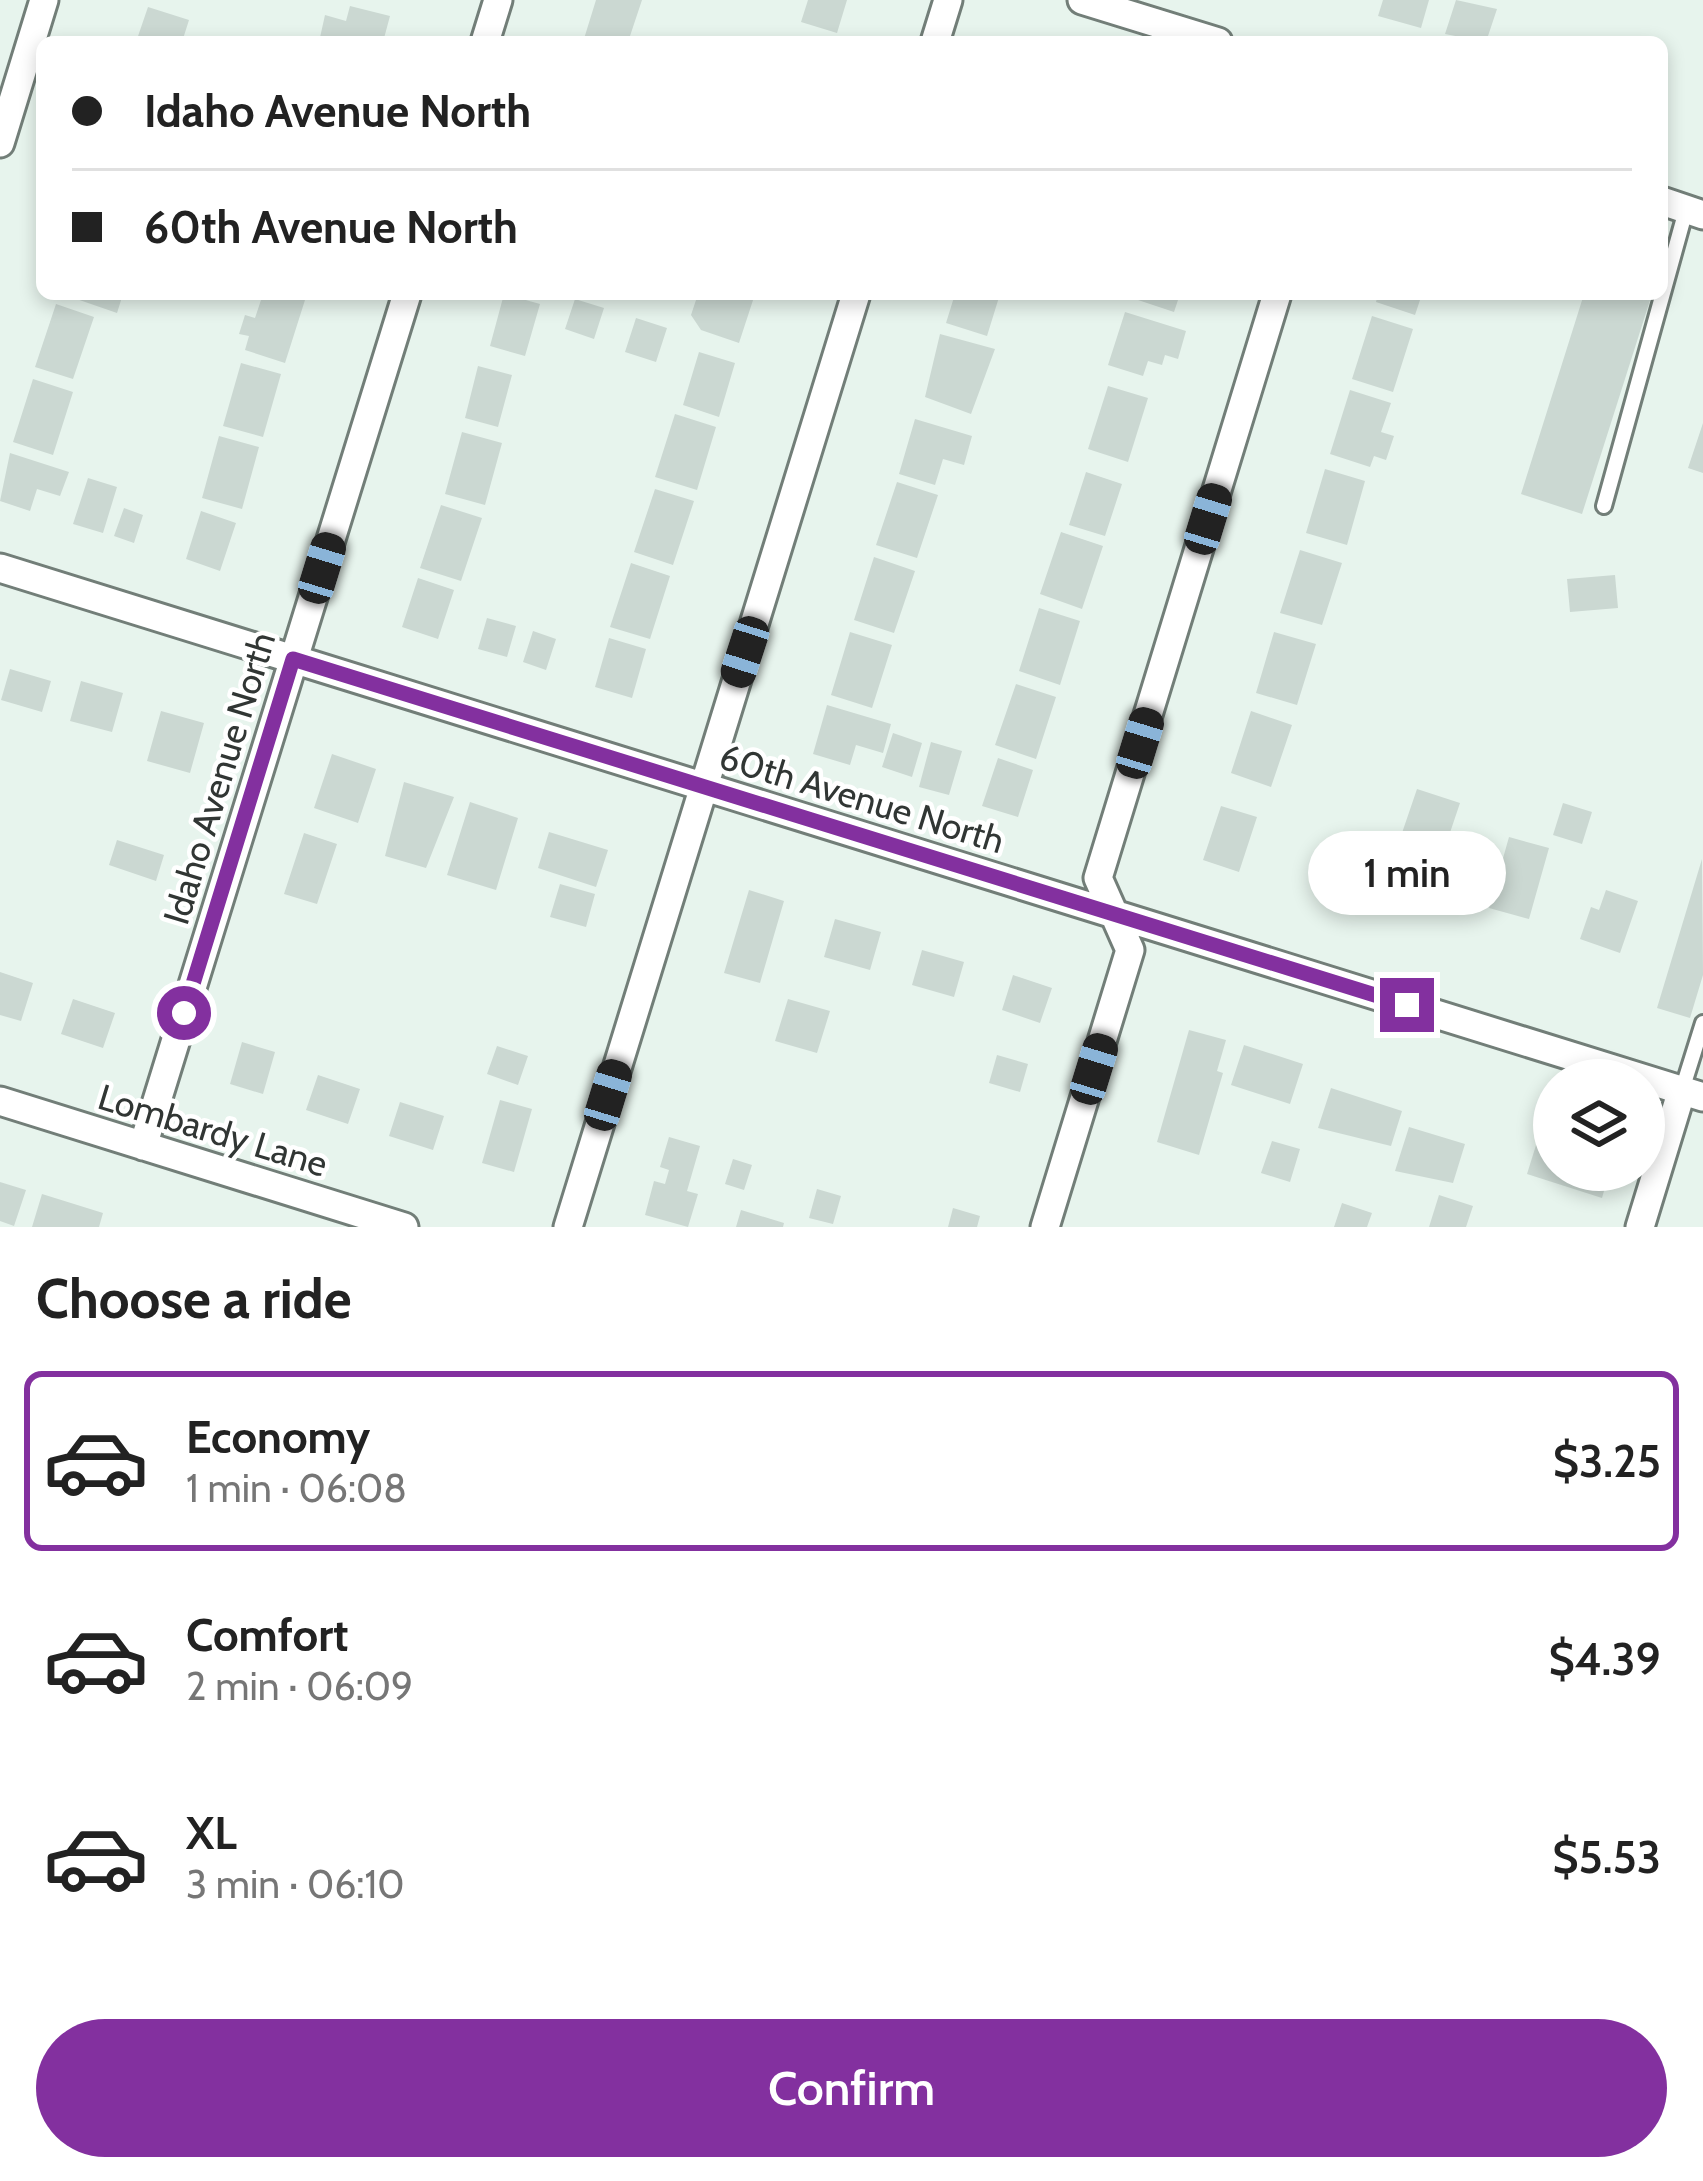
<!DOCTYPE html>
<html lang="en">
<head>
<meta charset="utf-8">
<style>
  :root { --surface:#fff; --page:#f6f6f6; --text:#222; --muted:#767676; --line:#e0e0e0; --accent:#83309f }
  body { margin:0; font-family:Cabin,sans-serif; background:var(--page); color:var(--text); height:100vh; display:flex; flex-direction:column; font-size:45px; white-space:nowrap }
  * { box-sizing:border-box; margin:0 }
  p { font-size:39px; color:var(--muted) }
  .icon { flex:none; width:66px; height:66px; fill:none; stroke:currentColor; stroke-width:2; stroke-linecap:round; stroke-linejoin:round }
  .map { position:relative; height:1227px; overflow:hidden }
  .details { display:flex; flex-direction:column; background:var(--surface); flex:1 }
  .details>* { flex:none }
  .banner { position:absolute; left:36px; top:36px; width:1632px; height:264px; border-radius:18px; box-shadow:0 6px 18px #0003; display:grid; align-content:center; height:264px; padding:0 36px; background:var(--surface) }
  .controls { position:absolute; left:1533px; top:1059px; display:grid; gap:24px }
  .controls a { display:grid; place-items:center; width:132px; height:132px; border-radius:50%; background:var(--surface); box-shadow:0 6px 18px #0003; font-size:60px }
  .end { position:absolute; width:54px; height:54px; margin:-27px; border:15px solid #83309f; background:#fff; box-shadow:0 0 0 6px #fff }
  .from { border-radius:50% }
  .bubble { position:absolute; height:84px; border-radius:42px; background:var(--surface); box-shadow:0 6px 18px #0003; font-size:39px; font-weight:600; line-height:84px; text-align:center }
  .car { position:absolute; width:36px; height:72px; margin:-36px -18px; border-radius:15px; box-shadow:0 0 9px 3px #0007; background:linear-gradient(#222 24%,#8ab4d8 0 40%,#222 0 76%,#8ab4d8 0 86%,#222 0) }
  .banner b { display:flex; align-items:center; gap:42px; height:114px; font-size:45px }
  .banner b+b { border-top:3px solid var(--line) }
  .banner i { width:30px; height:30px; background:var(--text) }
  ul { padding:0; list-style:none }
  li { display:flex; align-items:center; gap:36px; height:180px; margin:0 24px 18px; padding:0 12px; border:6px solid transparent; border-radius:18px }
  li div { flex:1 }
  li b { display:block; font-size:45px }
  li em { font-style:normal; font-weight:600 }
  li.active { border-color:var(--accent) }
  li>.icon { width:108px; height:108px; stroke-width:1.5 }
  h2 { padding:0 36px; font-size:54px; line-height:144px }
  .action { display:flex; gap:24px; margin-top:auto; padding:24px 36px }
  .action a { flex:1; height:138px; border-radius:72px; background:var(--accent); color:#fff; font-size:48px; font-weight:600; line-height:138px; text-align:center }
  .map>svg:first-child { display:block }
  .building { fill:#cbd8d2 }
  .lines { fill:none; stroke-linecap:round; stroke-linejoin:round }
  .service-casing { stroke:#727e78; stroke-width:20 }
  .minor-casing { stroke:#727e78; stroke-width:33 }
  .service { stroke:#fff; stroke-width:14 }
  .minor { stroke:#fff; stroke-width:27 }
  .route { stroke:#83309f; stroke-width:15 }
  .labels { text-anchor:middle; stroke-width:9; stroke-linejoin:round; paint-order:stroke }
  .street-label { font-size:36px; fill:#313634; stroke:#fff }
</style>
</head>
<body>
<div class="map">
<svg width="1703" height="1227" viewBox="0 0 1703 1227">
  <rect width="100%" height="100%" fill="#e7f4ed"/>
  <path class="building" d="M 596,0 L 642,0 L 628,42 L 583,42 Z
    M 808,0 L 847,0 L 837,33 L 801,22 Z
    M 1383,0 L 1429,0 L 1421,28 L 1378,16 Z
    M 1456,0 L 1497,9 L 1486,42 L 1445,34 Z
    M 350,6 L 390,16 L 383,42 L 319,42 L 325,15 L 346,21 Z
    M 148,7 L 189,20 L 182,42 L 136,42 Z
    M 62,294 L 123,294 L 117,313 Z
    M 263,294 L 305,300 L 285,363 L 245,350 L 249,336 L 239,334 L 245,315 L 255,318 Z
    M 504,294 L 540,304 L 525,356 L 490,346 Z
    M 698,294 L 755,294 L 739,343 L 701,330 L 691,315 Z
    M 955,294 L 1000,294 L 987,336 L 946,323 Z
    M 1136,294 L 1180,294 L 1174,312 L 1135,299 Z
    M 1378,294 L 1422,294 L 1415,315 L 1376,302 Z
    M 1584,294 L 1652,294 L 1582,514 L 1521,494 Z
    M 575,299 L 604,308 L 594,339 L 565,329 Z
    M 56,304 L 94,317 L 73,379 L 35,367 Z
    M 1125,312 L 1186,331 L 1178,359 L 1165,355 L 1162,365 L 1148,361 L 1143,376 L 1108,365 Z
    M 1372,316 L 1413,329 L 1393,392 L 1352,379 Z
    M 636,318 L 667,328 L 656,362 L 625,352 Z
    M 940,334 L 995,349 L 971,414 L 925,397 Z
    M 699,352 L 735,363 L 719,417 L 683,405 Z
    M 241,363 L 281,374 L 263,437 L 223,426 Z
    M 478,366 L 512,375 L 498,427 L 465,418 Z
    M 33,379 L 73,392 L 53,455 L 13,442 Z
    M 1108,386 L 1148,398 L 1128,462 L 1088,449 Z
    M 1350,390 L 1391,403 L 1381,432 L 1394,436 L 1386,460 L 1374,456 L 1370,467 L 1330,454 Z
    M 675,414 L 716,427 L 697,490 L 655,477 Z
    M 915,419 L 972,436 L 964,465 L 943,459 L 935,485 L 899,474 Z
    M 1703,423 L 1703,473 L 1688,468 Z
    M 462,432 L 502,443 L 485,505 L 445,494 Z
    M 219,436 L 259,447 L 242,509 L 202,498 Z
    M 10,453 L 69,472 L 60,496 L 37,489 L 30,511 L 0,501 Z
    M 1325,469 L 1365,481 L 1347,545 L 1306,533 Z
    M 1086,472 L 1122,484 L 1105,536 L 1069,525 Z
    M 88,478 L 117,487 L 103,533 L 73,524 Z
    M 897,482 L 938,495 L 917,558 L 876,545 Z
    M 655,489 L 694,501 L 673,565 L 634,552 Z
    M 441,505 L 482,518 L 461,581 L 420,568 Z
    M 124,508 L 143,515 L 134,543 L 114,536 Z
    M 201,511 L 236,523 L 220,571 L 186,559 Z
    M 1061,532 L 1103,546 L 1082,609 L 1040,594 Z
    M 1300,550 L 1342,563 L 1322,625 L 1280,613 Z
    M 874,557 L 915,571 L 894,633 L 854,620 Z
    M 631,563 L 670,576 L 650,639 L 610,627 Z
    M 1615,575 L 1618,608 L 1570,612 L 1567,579 Z
    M 418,578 L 454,590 L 438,639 L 402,627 Z
    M 1039,608 L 1080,621 L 1060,685 L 1019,671 Z
    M 487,618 L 516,626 L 507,657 L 478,649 Z
    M 533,631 L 556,639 L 546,670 L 523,662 Z
    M 850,632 L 892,645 L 872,708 L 831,695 Z
    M 1274,632 L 1316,644 L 1297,705 L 1256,693 Z
    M 609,638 L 646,649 L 632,698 L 595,687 Z
    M 10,669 L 51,681 L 42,712 L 1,700 Z
    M 81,681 L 123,693 L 112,732 L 70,721 Z
    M 1016,684 L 1056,697 L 1036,759 L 995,745 Z
    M 827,705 L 891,724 L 883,753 L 856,745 L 850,765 L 813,754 Z
    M 161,711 L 204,723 L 190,773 L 147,761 Z
    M 1251,711 L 1292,725 L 1271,787 L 1231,773 Z
    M 893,733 L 922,743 L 912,777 L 882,767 Z
    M 931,742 L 962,751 L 949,795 L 919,787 Z
    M 332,754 L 376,769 L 358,823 L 314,808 Z
    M 998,758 L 1033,770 L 1018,817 L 982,806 Z
    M 404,782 L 454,797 L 426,868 L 385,856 Z
    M 1417,789 L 1460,803 L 1432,886 L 1389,871 Z
    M 470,802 L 518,818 L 496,890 L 447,875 Z
    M 1563,803 L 1592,812 L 1582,844 L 1553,835 Z
    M 1221,806 L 1257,817 L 1239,872 L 1203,860 Z
    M 549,832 L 608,850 L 596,887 L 538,868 Z
    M 304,833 L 337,844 L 317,904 L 284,894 Z
    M 1509,837 L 1549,848 L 1529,919 L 1489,908 Z
    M 117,840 L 164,855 L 156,881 L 109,865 Z
    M 1702,859 L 1703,975 L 1690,1018 L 1657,1008 Z
    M 560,884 L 595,894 L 586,927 L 550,917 Z
    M 749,890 L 784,901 L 760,983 L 724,973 Z
    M 1606,890 L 1638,901 L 1620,953 L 1580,939 L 1591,907 L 1599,910 Z
    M 835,919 L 881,932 L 870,970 L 824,957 Z
    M 922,950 L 964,962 L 954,997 L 912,985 Z
    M 0,972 L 33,983 L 21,1021 L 0,1015 Z
    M 1013,975 L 1052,988 L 1040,1023 L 1002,1010 Z
    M 73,999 L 115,1013 L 103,1048 L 61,1034 Z
    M 788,999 L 830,1011 L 817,1053 L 775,1041 Z
    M 1189,1030 L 1226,1040 L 1217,1071 L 1223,1073 L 1199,1155 L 1157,1142 Z
    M 242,1042 L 275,1052 L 263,1094 L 230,1084 Z
    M 1244,1045 L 1303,1064 L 1290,1104 L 1231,1085 Z
    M 497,1046 L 528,1056 L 518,1085 L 487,1074 Z
    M 997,1055 L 1028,1064 L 1020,1092 L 989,1083 Z
    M 318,1075 L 360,1089 L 348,1124 L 306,1110 Z
    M 1331,1088 L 1402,1111 L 1391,1146 L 1318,1128 Z
    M 500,1100 L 532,1109 L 514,1172 L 482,1163 Z
    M 400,1102 L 444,1116 L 433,1150 L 389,1136 Z
    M 1409,1127 L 1465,1144 L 1453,1183 L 1395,1171 Z
    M 669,1137 L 700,1146 L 687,1191 L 698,1194 L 688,1227 L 645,1215 L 654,1181 L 665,1184 L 669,1170 L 660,1167 Z
    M 1272,1141 L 1300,1149 L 1290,1182 L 1261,1173 Z
    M 1537,1142 L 1554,1147 L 1554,1170 L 1610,1170 L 1602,1198 L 1527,1174 Z
    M 733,1159 L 752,1165 L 744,1190 L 725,1184 Z
    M 0,1182 L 26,1190 L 14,1226 L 0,1221 Z
    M 817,1189 L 841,1196 L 833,1224 L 809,1218 Z
    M 42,1194 L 103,1213 L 99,1227 L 32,1227 Z
    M 1439,1195 L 1473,1206 L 1466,1227 L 1429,1227 Z
    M 1342,1203 L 1372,1213 L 1367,1227 L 1334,1227 Z
    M 953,1208 L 980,1216 L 977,1227 L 948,1227 Z
    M 741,1210 L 784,1223 L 783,1227 L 736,1227 Z"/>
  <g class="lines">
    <defs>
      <path id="service" d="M 1604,506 L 1686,210
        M 1682,1090 L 1703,1023"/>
      <path id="minor" d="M 1082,0 L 1218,42
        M 485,42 L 498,0
        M 935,42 L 948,0
        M 0,143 L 44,0
        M 1662,201 L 1703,215
        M 0,568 L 1703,1097
        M 0,1101 L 404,1227
        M 143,1146 L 407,294
        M 568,1227 L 856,294
        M 1045,1227 L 1130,950 L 1098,878 L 1277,294
        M 1640,1227 L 1682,1090"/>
    </defs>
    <use href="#service" class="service-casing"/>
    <use href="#minor" class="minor-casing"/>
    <use href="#service" class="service"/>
    <use href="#minor" class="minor"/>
  </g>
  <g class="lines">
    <path class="route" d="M 184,1013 L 293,659 L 1407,1005"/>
  </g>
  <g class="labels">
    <g class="street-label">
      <text transform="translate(219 778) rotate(-73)" y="13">Idaho Avenue North</text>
      <text transform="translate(862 798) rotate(17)" y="13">60th Avenue North</text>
      <text transform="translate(213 1130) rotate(17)" y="13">Lombardy Lane</text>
    </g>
  </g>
</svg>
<div class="controls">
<a><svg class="icon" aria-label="layers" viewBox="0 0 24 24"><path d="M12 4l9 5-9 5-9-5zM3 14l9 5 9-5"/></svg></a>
</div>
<i class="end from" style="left:184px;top:1013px"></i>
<i class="end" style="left:1407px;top:1005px"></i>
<div class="bubble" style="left:1308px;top:831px;width:198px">1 min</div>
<i class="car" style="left:1208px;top:519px;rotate:17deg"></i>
<i class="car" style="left:322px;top:568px;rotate:17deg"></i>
<i class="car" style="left:745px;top:652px;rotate:198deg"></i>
<i class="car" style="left:1140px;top:743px;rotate:17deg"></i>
<i class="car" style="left:1094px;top:1069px;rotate:17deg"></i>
<i class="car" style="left:608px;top:1095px;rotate:17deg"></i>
<div class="banner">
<b><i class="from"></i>Idaho Avenue North</b>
<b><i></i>60th Avenue North</b>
</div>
</div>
<section class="details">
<h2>Choose a ride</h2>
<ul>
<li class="active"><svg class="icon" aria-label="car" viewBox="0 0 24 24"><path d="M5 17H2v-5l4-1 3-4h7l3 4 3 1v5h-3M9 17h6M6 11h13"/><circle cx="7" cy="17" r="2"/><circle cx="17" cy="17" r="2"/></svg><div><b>Economy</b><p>1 min · 06:08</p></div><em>$3.25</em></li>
<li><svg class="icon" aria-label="car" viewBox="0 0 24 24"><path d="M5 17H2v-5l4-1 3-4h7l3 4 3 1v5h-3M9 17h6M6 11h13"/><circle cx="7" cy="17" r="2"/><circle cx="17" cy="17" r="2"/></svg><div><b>Comfort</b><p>2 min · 06:09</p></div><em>$4.39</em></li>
<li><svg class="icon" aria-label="car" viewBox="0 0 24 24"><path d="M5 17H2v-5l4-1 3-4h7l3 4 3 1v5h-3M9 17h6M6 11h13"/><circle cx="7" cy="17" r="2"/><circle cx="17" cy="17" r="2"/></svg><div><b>XL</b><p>3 min · 06:10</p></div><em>$5.53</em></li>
</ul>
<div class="action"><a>Confirm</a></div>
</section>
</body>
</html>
